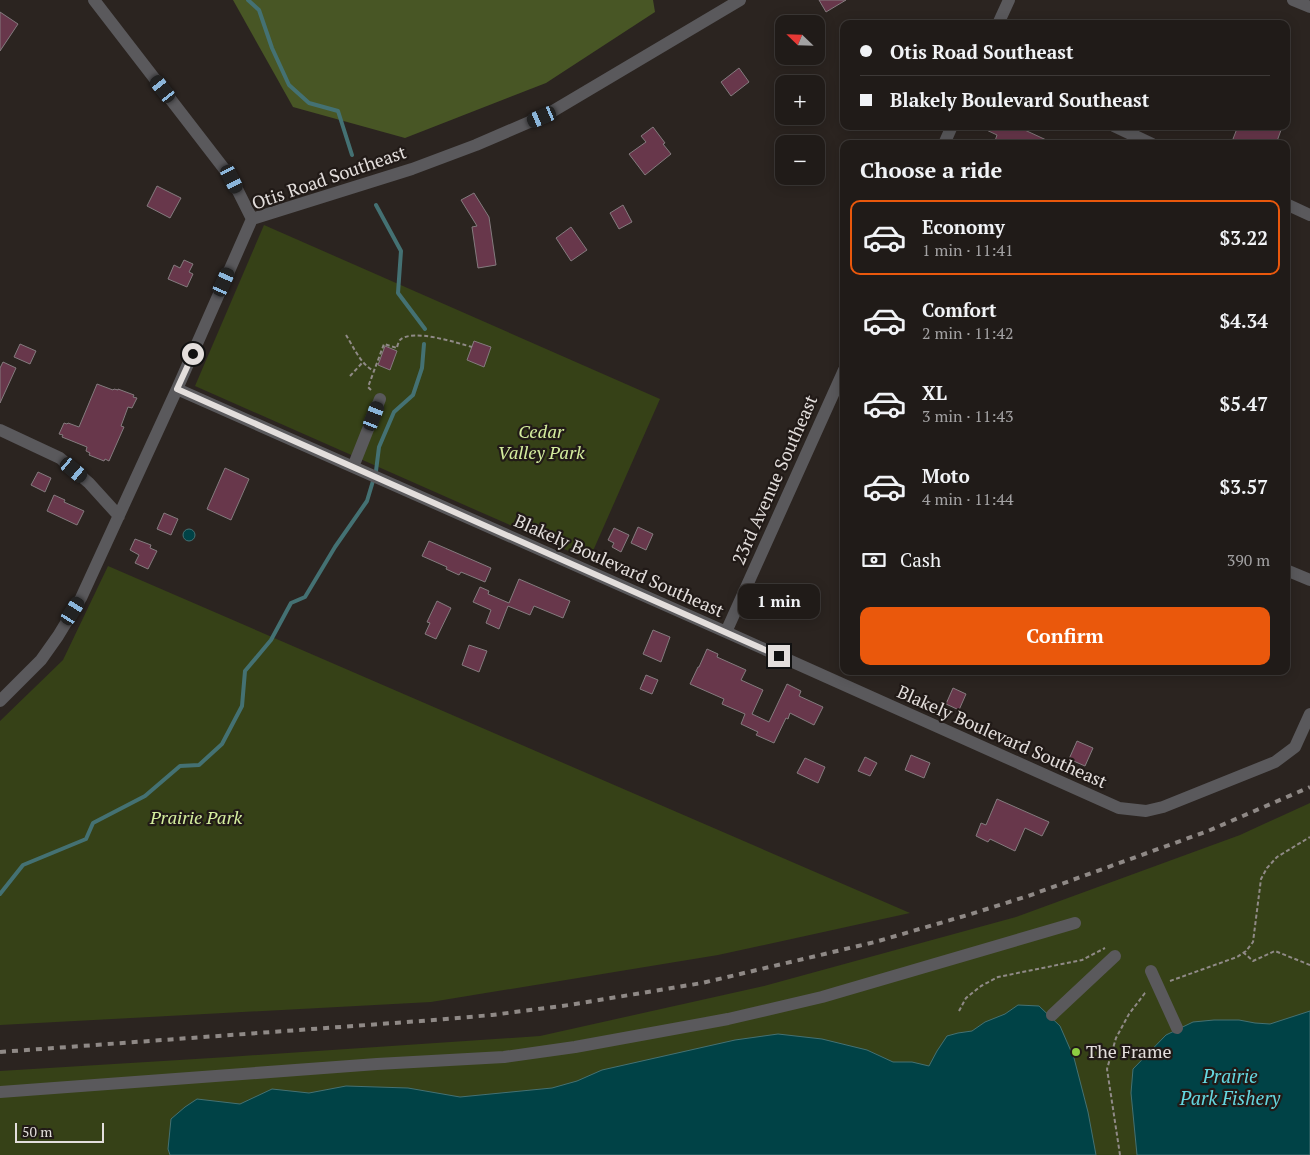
<!DOCTYPE html>
<html lang="en">
<head>
<meta charset="utf-8">
<style>
  :root { --surface:#201b18; --page:#2d2825; --text:#f1f3f6; --muted:#a2a1a2; --line:#3d3937; --accent:#ea580c }
  body { margin:0; font-family:"PT Serif",serif; background:var(--page); color:var(--text); height:100vh; display:flex; flex-direction:column; font-size:19px; white-space:nowrap }
  * { box-sizing:border-box; margin:0 }
  p { font-size:16px; color:var(--muted) }
  .icon { flex:none; width:28px; height:28px; fill:none; stroke:currentColor; stroke-width:2; stroke-linecap:round; stroke-linejoin:round }
  .map { position:relative; flex:1; overflow:hidden }
  .side { position:absolute; left:840px; top:140px; width:450px; height:535px; display:flex; flex-direction:column; background:var(--surface); border-radius:10px; box-shadow:0 2px 12px #0003,0 0 0 1px var(--line) }
  .side>* { flex:none }
  .banner { position:absolute; left:840px; top:20px; width:450px; height:110px; border-radius:10px; box-shadow:0 2px 12px #0003,0 0 0 1px var(--line); display:grid; align-content:center; height:110px; padding:0 20px; background:var(--surface) }
  .needle { width:32px; rotate:293deg }
  .buttons { position:absolute; left:775px; top:15px; display:grid; gap:10px }
  .buttons a { display:grid; place-items:center; width:50px; height:50px; border-radius:10px; background:var(--surface); box-shadow:0 2px 12px #0003,0 0 0 1px var(--line); font-size:25px }
  .scale { position:absolute; left:15px; bottom:12px; width:89px; box-sizing:border-box; padding-left:5px; border:2px solid #e3dedc; border-top:0; font-size:14px; line-height:18px; white-space:nowrap; color:#e3dedc; -webkit-text-stroke:4px #211a17; paint-order:stroke }
  .end { position:absolute; width:22px; height:22px; margin:-11px; border:6px solid #e3dedc; background:#111; box-shadow:0 0 0 2px #111 }
  .from { border-radius:50% }
  .bubble { position:absolute; height:35px; border-radius:10px; background:var(--surface); box-shadow:0 2px 12px #0003,0 0 0 1px var(--line); font-size:16px; font-weight:600; line-height:35px; text-align:center }
  .car { position:absolute; width:15px; height:30px; margin:-15px -8px; border-radius:6px; box-shadow:0 0 4px 1px #0007; background:linear-gradient(#222 24%,#8ab4d8 0 40%,#222 0 76%,#8ab4d8 0 86%,#222 0) }
  .banner b { display:flex; align-items:center; gap:18px; height:48px; font-size:19px }
  .banner b+b { border-top:1px solid var(--line) }
  .banner i { width:12px; height:12px; background:var(--text) }
  ul { padding:0; list-style:none }
  li { display:flex; align-items:center; gap:15px; height:75px; margin:0 10px 8px; padding:0 10px; border:2px solid transparent; border-radius:10px }
  li div { flex:1 }
  li b { display:block; font-size:19px }
  li em { font-style:normal; font-weight:600 }
  li.selected { border-color:var(--accent) }
  li>.icon { width:45px; height:45px; stroke-width:1.5 }
  h2 { padding:0 20px; font-size:22px; line-height:60px }
  .pay { display:flex; align-items:center; gap:12px; height:55px; padding:0 20px; font-size:19px }
  .pay p { margin-inline-start:auto }
  .primary-button { display:flex; gap:10px; margin-top:auto; padding:10px 20px }
  .primary-button a { flex:1; height:58px; border-radius:10px; background:var(--accent); color:#fff; font-size:20px; font-weight:600; line-height:58px; text-align:center }
  .map>svg:first-child { display:block }
  .green { fill:#364117 }
  .forest { fill:#485625 }
  .water { fill:#004246; stroke:#447173 }
  .lines { fill:none; stroke-linecap:round; stroke-linejoin:round }
  .stream { stroke:#447173; stroke-width:4 }
  .building { fill:#68374b; stroke:#847b7e }
  .path { stroke:#908a87; stroke-width:2; stroke-dasharray:4 2.5; stroke-linecap:butt }
  .minor { stroke:#5a595c; stroke-width:12 }
  .rail { stroke:#8f8986; stroke-width:4; stroke-dasharray:6 6; stroke-linecap:butt }
  .route { stroke:#e3dedc; stroke-width:6 }
  .poi-dot { fill:#8ecd42; stroke:#211a17; stroke-width:2 }
  .labels { text-anchor:middle; stroke-width:4.5; stroke-linejoin:round; paint-order:stroke }
  .street-label { font-size:18px; fill:#e3dedc; stroke:#211a17 }
  .park-label { font-size:18px; font-style:italic; fill:#d5ee9f; stroke:#211a17 }
  .poi-label { font-size:18px; fill:#e3dedc; stroke:#211a17; text-anchor:start }
  .water-label { font-size:19px; font-style:italic; fill:#65d7e0; stroke:#211a17 }
</style>
</head>
<body>
<div class="map">
<svg width="1310" height="1155" viewBox="0 0 1310 1155">
  <rect width="100%" height="100%" fill="#2b2420"/>
  <path class="green" d="M 264,225 L 660,399 L 589,560 L 195,386 Z
    M 108,566 L 910,913 L 718,955 L 431,1002 L 0,1025 L 0,721 L 63,660 Z
    M 1310,803 L 1310,1155 L 0,1155 L 0,1071 L 228,1057 L 540,1036 L 764,986 L 1016,917 L 1240,835 Z"/>
  <path class="forest" d="M 233,0 L 653,0 L 655,12 L 546,83 L 405,138 L 293,107 Z"/>
  <path class="water" d="M183 535a6 6 0 1 1 12 0a6 6 0 1 1-12 0Z
    M 1018,1005 L 1039,1006 L 1060,1026 L 1074,1058 L 1088,1112 L 1096,1155 L 170,1155 L 168,1149 L 171,1119 L 185,1107 L 197,1099 L 240,1104 L 272,1089 L 309,1093 L 346,1086 L 408,1088 L 460,1097 L 552,1088 L 577,1081 L 602,1070 L 735,1040 L 778,1034 L 822,1039 L 867,1050 L 893,1062 L 912,1062 L 929,1066 L 937,1051 L 947,1036 L 958,1033 L 972,1031 L 985,1022 L 1005,1014 Z
    M 1310,1011 L 1310,1155 L 1137,1155 L 1131,1093 L 1133,1069 L 1166,1035 L 1193,1022 L 1214,1020 L 1239,1020 L 1255,1023 L 1270,1024 Z"/>
  <g class="lines">
    <path class="stream" d="M 248,0 L 259,10 L 272,48 L 289,85 L 309,103 L 338,111 L 352,155
      M 376,205 L 401,251 L 398,293 L 425,329
      M 0,894 L 23,865 L 86,839 L 93,823 L 145,796 L 180,766 L 199,765 L 222,744 L 242,706 L 245,671 L 271,640 L 291,603 L 305,597 L 335,547 L 367,501 L 376,471 L 379,447 L 394,412 L 413,395 L 422,368 L 424,344"/>
  </g>
  <path class="building" d="M 819,0 L 846,0 L 826,12 Z
    M 0,12 L 18,24 L 0,51 Z
    M 739,68 L 749,82 L 731,96 L 721,82 Z
    M 978,126 L 1016,126 L 1055,144 L 994,144 L 997,135 Z
    M 1238,126 L 1271,126 L 1281,130 L 1276,144 L 1245,144 L 1233,139 Z
    M 653,127 L 665,143 L 663,144 L 671,154 L 645,175 L 629,154 L 646,142 L 641,136 Z
    M 157,186 L 181,198 L 170,218 L 147,206 Z
    M 474,193 L 489,217 L 496,265 L 478,268 L 472,227 L 477,226 L 461,200 Z
    M 623,205 L 632,222 L 619,229 L 610,213 Z
    M 571,227 L 587,250 L 571,261 L 556,238 Z
    M 184,260 L 193,264 L 189,272 L 193,274 L 187,287 L 168,279 L 174,265 L 180,268 Z
    M 474,341 L 491,347 L 484,367 L 467,360 Z
    M 20,344 L 36,351 L 30,364 L 14,357 Z
    M 385,346 L 397,351 L 390,370 L 378,365 Z
    M 3,362 L 16,368 L 0,403 L 0,368 Z
    M 97,384 L 113,390 L 114,389 L 118,390 L 118,389 L 134,395 L 133,397 L 137,398 L 132,408 L 128,407 L 121,426 L 124,427 L 109,461 L 105,459 L 104,461 L 89,455 L 90,453 L 86,451 L 87,447 L 62,437 L 63,435 L 59,434 L 64,423 L 67,424 L 68,423 L 79,427 Z
    M 225,468 L 249,479 L 231,520 L 207,509 Z
    M 38,472 L 51,478 L 45,492 L 31,485 Z
    M 54,495 L 65,500 L 64,502 L 84,511 L 77,525 L 47,511 Z
    M 164,513 L 178,519 L 171,535 L 157,529 Z
    M 638,527 L 653,534 L 646,550 L 631,543 Z
    M 614,528 L 629,535 L 621,552 L 612,547 L 614,543 L 608,540 Z
    M 135,539 L 151,545 L 150,548 L 157,551 L 148,569 L 135,563 L 139,555 L 130,550 Z
    M 429,541 L 491,568 L 485,582 L 461,572 L 459,575 L 446,569 L 447,567 L 422,556 Z
    M 519,579 L 570,601 L 563,618 L 534,606 L 530,615 L 508,606 L 499,629 L 486,623 L 491,610 L 473,602 L 480,587 L 489,591 L 488,594 L 509,603 Z
    M 437,601 L 451,608 L 436,639 L 425,634 L 430,623 L 427,622 Z
    M 653,630 L 670,637 L 661,662 L 643,654 Z
    M 469,645 L 487,651 L 479,672 L 462,665 Z
    M 707,649 L 718,654 L 717,657 L 746,670 L 741,680 L 763,690 L 752,714 L 769,722 L 787,684 L 801,691 L 799,696 L 823,707 L 814,725 L 790,713 L 788,719 L 786,718 L 774,743 L 756,735 L 758,732 L 741,724 L 745,714 L 722,704 L 724,699 L 690,684 L 698,667 L 699,667 Z
    M 646,675 L 658,680 L 652,694 L 640,689 Z
    M 953,688 L 966,694 L 959,710 L 946,704 Z
    M 1077,741 L 1093,748 L 1085,766 L 1069,759 Z
    M 911,755 L 930,763 L 924,778 L 905,770 Z
    M 865,757 L 877,763 L 870,776 L 858,771 Z
    M 805,758 L 825,767 L 818,783 L 797,773 Z
    M 997,799 L 1049,822 L 1042,836 L 1025,828 L 1015,851 L 990,839 L 988,842 L 976,836 L 981,823 L 986,825 Z"/>
  <g class="lines">
    <path class="path" d="M 346,335 C 353,346 361,365 374,371
      M 350,376 L 363,362
      M 371,390 L 368,387 L 384,344 L 397,348 C 397,346 399,341 400,340 C 413,328 457,343 472,347
      M 1243,952 L 1253,961 L 1275,951 L 1310,965
      M 1170,981 L 1237,957 L 1246,951 L 1253,942 L 1261,879 L 1267,868 L 1277,857 L 1310,837
      M 959,1011 L 966,998 L 981,986 L 998,977 L 1082,960 L 1105,948
      M 1120,1155 L 1107,1069 L 1116,1038 L 1129,1014 L 1145,993 L 1147,992"/>
    <path class="minor" d="M 94,0 L 232,179 L 252,219
      M 1293,0 L 1310,7
      M 998,24 L 1009,0
      M 1114,126 L 1152,144
      M 944,144 L 952,126
      M 1286,204 L 1310,215
      M 177,389 L 726,632 L 1119,808 L 1146,811 L 1163,807 L 1275,762 L 1295,747 L 1310,714
      M 0,430 L 60,458 L 89,483 L 119,516
      M 353,467 L 380,399
      M 1286,570 L 1310,580
      M 726,632 L 844,370
      M 0,701 L 41,660 L 58,636 L 81,598 L 177,389 L 252,219 L 412,169 L 476,145 L 548,114 L 740,0
      M 1151,971 L 1177,1028
      M 1052,1015 L 1115,956
      M 0,1092 L 377,1064 L 504,1057 L 575,1047 L 728,1019 L 822,997 L 1075,923"/>
    <path class="rail" d="M 0,1052 L 421,1021 L 492,1015 L 569,1005 L 702,983 L 875,942 L 971,914 L 1028,896 L 1208,831 L 1310,787"/>
  </g>
  <g class="lines">
    <path class="route" d="M 193,354 L 177,389 L 779,656"/>
  </g>
  <circle class="poi-dot" cx="1076" cy="1052" r="5"/>
  <g class="labels">
    <g class="street-label">
      <text transform="translate(329 178) rotate(-19)" y="6">Otis Road Southeast</text>
      <text transform="translate(775 480) rotate(-66)" y="6">23rd Avenue Southeast</text>
      <text transform="translate(619 566) rotate(24)" y="6">Blakely Boulevard Southeast</text>
      <text transform="translate(1002 737) rotate(24)" y="6">Blakely Boulevard Southeast</text>
    </g>
    <g class="park-label">
      <text x="541" y="438">Cedar<tspan x="541" dy="21">Valley Park</tspan></text>
      <text x="196" y="824">Prairie Park</text>
    </g>
    <g class="poi-label">
      <text x="1086" y="1058">The Frame</text>
    </g>
    <g class="water-label">
      <text x="1230" y="1083">Prairie<tspan x="1230" dy="22">Park Fishery</tspan></text>
    </g>
  </g>
</svg>
<div class="buttons">
<a><svg class="needle" viewBox="-14 -14 28 28"><path d="M0-13l5 13h-10z" fill="#e53935"/><path d="M0 13l5-13h-10z" fill="#a2a1a2"/></svg></a>
<a>+</a>
<a>−</a>
</div>
<div class="scale">50 m</div>
<i class="end from" style="left:193px;top:354px"></i>
<i class="end" style="left:779px;top:656px"></i>
<div class="bubble" style="left:738px;top:584px;width:82px">1 min</div>
<i class="car" style="left:163px;top:89px;rotate:322deg"></i>
<i class="car" style="left:542px;top:117px;rotate:247deg"></i>
<i class="car" style="left:232px;top:179px;rotate:153deg"></i>
<i class="car" style="left:224px;top:282px;rotate:24deg"></i>
<i class="car" style="left:374px;top:416px;rotate:21deg"></i>
<i class="car" style="left:74px;top:470px;rotate:130deg"></i>
<i class="car" style="left:73px;top:611px;rotate:32deg"></i>
<div class="banner">
<b><i class="from"></i>Otis Road Southeast</b>
<b><i></i>Blakely Boulevard Southeast</b>
</div>
<section class="side">
<h2>Choose a ride</h2>
<ul>
<li class="selected"><svg class="icon" aria-label="car" viewBox="0 0 24 24"><path d="M5 17H2v-5l4-1 3-4h7l3 4 3 1v5h-3M9 17h6M6 11h13"/><circle cx="7" cy="17" r="2"/><circle cx="17" cy="17" r="2"/></svg><div><b>Economy</b><p>1 min · 11:41</p></div><em>$3.22</em></li>
<li><svg class="icon" aria-label="car" viewBox="0 0 24 24"><path d="M5 17H2v-5l4-1 3-4h7l3 4 3 1v5h-3M9 17h6M6 11h13"/><circle cx="7" cy="17" r="2"/><circle cx="17" cy="17" r="2"/></svg><div><b>Comfort</b><p>2 min · 11:42</p></div><em>$4.34</em></li>
<li><svg class="icon" aria-label="car" viewBox="0 0 24 24"><path d="M5 17H2v-5l4-1 3-4h7l3 4 3 1v5h-3M9 17h6M6 11h13"/><circle cx="7" cy="17" r="2"/><circle cx="17" cy="17" r="2"/></svg><div><b>XL</b><p>3 min · 11:43</p></div><em>$5.47</em></li>
<li><svg class="icon" aria-label="car" viewBox="0 0 24 24"><path d="M5 17H2v-5l4-1 3-4h7l3 4 3 1v5h-3M9 17h6M6 11h13"/><circle cx="7" cy="17" r="2"/><circle cx="17" cy="17" r="2"/></svg><div><b>Moto</b><p>4 min · 11:44</p></div><em>$3.57</em></li>
</ul>
<div class="pay"><svg class="icon" aria-label="cash" viewBox="0 0 24 24"><path d="M3 7h18v10H3z"/><circle cx="12" cy="12" r="2"/></svg>Cash<p>390 m</p></div>
<div class="primary-button"><a>Confirm</a></div>
</section>
</div>
</body>
</html>
